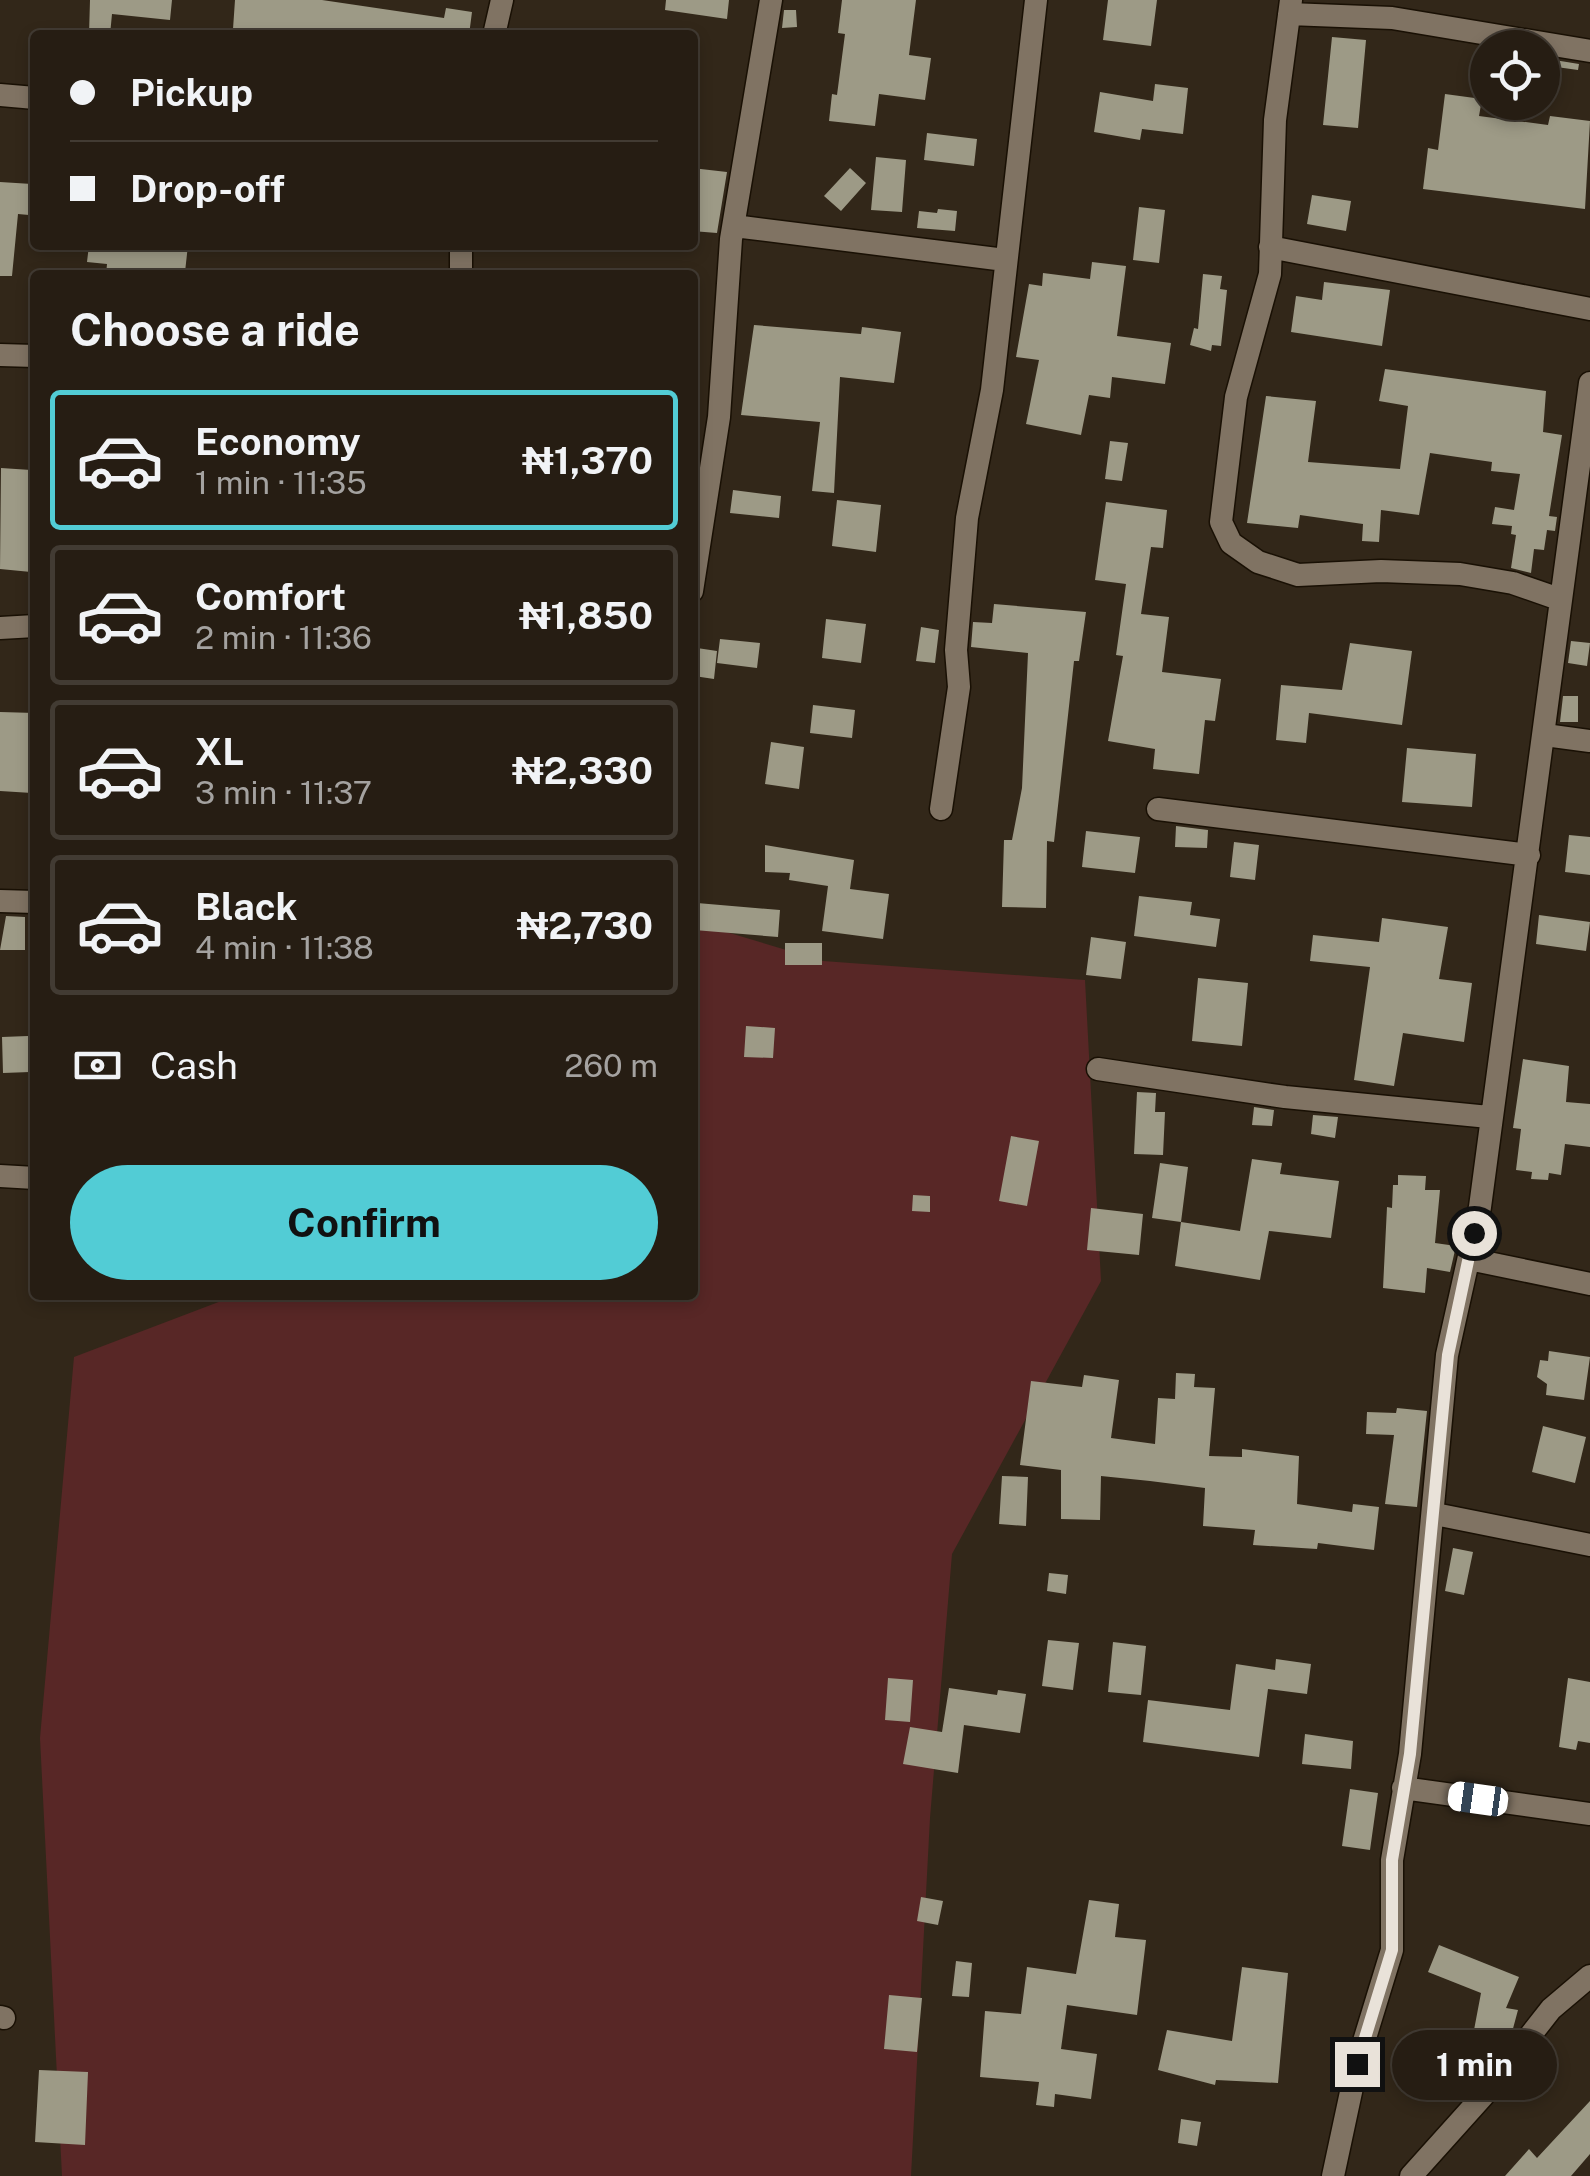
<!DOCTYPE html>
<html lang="en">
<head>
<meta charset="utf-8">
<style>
  :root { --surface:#261d13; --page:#322a21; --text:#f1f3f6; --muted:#a4a2a0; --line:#423b33; --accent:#52ccd5 }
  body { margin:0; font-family:"Public Sans",sans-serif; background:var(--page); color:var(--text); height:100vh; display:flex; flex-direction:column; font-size:38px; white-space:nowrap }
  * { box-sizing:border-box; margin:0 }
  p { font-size:32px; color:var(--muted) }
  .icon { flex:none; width:55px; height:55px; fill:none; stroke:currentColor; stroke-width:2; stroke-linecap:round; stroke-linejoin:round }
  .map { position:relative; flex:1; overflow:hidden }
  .details { position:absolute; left:30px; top:270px; width:668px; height:1030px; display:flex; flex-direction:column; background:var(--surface); border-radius:10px; box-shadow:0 5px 15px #0003,0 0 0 2px var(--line) }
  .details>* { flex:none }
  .hud { position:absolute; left:30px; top:30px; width:668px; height:220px; border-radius:10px; box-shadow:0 5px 15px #0003,0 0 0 2px var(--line); display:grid; align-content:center; height:220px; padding:0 40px; background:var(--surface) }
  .fabs { position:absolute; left:1470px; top:30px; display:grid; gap:20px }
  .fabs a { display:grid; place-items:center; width:90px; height:90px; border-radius:50%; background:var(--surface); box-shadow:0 5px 15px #0003,0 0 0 2px var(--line); font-size:50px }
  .end { position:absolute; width:45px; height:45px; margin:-22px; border:12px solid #e9e2d9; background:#111; box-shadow:0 0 0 5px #111 }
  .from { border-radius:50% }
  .bubble { position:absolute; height:70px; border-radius:35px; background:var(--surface); box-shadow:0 5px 15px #0003,0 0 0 2px var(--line); font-size:32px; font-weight:700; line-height:70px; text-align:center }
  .car { position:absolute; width:30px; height:60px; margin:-30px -15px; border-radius:12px; box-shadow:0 0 8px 2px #0007; background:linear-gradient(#fff 24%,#345 0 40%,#fff 0 76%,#345 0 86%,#fff 0) }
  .hud b { display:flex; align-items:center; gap:35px; height:95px; font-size:38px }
  .hud b+b { border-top:2px solid var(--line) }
  .hud i { width:25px; height:25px; background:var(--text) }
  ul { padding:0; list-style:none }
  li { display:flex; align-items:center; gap:30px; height:140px; margin:0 20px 15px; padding:0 20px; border:5px solid var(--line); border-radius:10px }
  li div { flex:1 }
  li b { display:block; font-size:38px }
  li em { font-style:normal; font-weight:700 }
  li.current { border-color:var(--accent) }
  li>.icon { width:90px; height:90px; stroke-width:1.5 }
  h2 { padding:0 40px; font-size:45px; line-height:120px }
  .pay { display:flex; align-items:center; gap:25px; height:110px; padding:0 40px; font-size:38px }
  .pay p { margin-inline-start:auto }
  .button { display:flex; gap:20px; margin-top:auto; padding:20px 40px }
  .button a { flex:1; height:115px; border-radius:60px; background:var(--accent); color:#111; font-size:40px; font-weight:700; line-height:115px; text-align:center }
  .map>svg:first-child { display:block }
  .green { fill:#582726 }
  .building { fill:#9d9a86 }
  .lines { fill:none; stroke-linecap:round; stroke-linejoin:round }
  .minor-casing { stroke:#191004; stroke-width:25 }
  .minor { stroke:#807363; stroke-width:22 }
  .route { stroke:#e9e2d9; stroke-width:12 }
</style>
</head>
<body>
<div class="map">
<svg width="1590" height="2176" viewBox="0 0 1590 2176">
  <rect width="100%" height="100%" fill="#322719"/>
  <path class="green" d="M 693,922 L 823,961 L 1085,980 L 1101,1281 L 952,1554 L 930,1818 L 911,2176 L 62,2176 L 40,1738 L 74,1357 L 237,1295 L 692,1295 Z"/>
  <path class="building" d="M 90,0 L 172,0 L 170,20 L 112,14 L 110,35 L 89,35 Z
    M 235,0 L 322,0 L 444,18 L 446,8 L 472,12 L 469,35 L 262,35 L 233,29 Z
    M 666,0 L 729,0 L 727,19 L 665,10 Z
    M 842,0 L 916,0 L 909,55 L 931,58 L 925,100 L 879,94 L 875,126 L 829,121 L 832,94 L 837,95 L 845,34 L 838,33 Z
    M 1108,0 L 1157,0 L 1151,46 L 1103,40 Z
    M 784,10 L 796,10 L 797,27 L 782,28 Z
    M 1332,37 L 1366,40 L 1358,128 L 1323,125 Z
    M 1542,58 L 1579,64 L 1578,70 L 1542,65 Z
    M 1155,84 L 1188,88 L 1183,134 L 1142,129 L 1140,140 L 1094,132 L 1100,92 L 1153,101 Z
    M 1445,94 L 1482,99 L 1479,116 L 1548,125 L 1550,116 L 1590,121 L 1585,209 L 1423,189 L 1428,148 L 1438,150 Z
    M 927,133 L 977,139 L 974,166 L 924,160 Z
    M 876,157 L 906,160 L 902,212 L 871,210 Z
    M 692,168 L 727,172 L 717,233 L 692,231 Z
    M 850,168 L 866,183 L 841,211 L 824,196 Z
    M 0,182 L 32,184 L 29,215 L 18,214 L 12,276 L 0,276 Z
    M 1312,195 L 1351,201 L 1346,231 L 1307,224 Z
    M 1139,207 L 1165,210 L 1159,263 L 1133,260 Z
    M 938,209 L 957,211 L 955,231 L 917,228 L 919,211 L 937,213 Z
    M 89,245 L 188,245 L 185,272 L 140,268 L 140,275 L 106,275 L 107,264 L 87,262 Z
    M 1092,262 L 1126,266 L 1117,336 L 1171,343 L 1165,384 L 1112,377 L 1110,398 L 1089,395 L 1081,435 L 1026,424 L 1039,360 L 1016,357 L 1029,284 L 1042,286 L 1043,273 L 1090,279 Z
    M 1203,274 L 1222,276 L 1220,289 L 1227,290 L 1221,346 L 1212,345 L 1211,351 L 1190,345 L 1194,328 L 1198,329 Z
    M 1324,282 L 1390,290 L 1382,346 L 1291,332 L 1296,296 L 1322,300 Z
    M 754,325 L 861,334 L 862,327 L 901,332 L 894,383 L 840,377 L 834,493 L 812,491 L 820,422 L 741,415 Z
    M 1385,369 L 1546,391 L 1543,432 L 1562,435 L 1549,516 L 1557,517 L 1555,531 L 1547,530 L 1544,550 L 1534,549 L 1531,573 L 1511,568 L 1516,535 L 1511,534 L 1512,526 L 1492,524 L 1495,507 L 1514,510 L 1520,474 L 1491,471 L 1492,462 L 1430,453 L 1419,515 L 1381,510 L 1379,542 L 1362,541 L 1363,524 L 1300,515 L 1298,528 L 1247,523 L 1266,396 L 1316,401 L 1308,462 L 1400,469 L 1408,406 L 1379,401 Z
    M 1110,441 L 1128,443 L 1122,481 L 1105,479 Z
    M 1,468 L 31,470 L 31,572 L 0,569 Z
    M 733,490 L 781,496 L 779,518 L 730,513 Z
    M 837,500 L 881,505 L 876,552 L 832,546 Z
    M 1106,502 L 1167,510 L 1163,548 L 1151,547 L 1141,614 L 1169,617 L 1162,672 L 1221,679 L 1215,721 L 1205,720 L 1199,774 L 1153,769 L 1155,749 L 1108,741 L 1123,656 L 1116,655 L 1126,584 L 1095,580 Z
    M 994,604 L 1086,612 L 1079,661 L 1074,661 L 1054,842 L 1047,841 L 1046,908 L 1002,907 L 1004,840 L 1012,840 L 1022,788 L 1028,653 L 971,647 L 973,622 L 992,623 Z
    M 826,619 L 866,624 L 861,663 L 822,658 Z
    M 921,627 L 939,630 L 935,663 L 916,661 Z
    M 720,639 L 760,643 L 757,668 L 717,663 Z
    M 1571,641 L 1590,643 L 1587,666 L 1568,663 Z
    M 1350,643 L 1412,651 L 1402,725 L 1309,713 L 1306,743 L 1276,740 L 1281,685 L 1342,690 Z
    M 697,648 L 717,651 L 714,679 L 694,676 Z
    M 1563,696 L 1578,696 L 1578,722 L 1560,722 Z
    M 813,705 L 855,710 L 852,738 L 810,733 Z
    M 0,712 L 35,713 L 32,793 L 0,791 Z
    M 771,742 L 804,747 L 799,789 L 765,784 Z
    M 1407,748 L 1476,754 L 1472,807 L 1402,802 Z
    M 1176,826 L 1208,830 L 1207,848 L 1175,847 Z
    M 1086,831 L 1140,837 L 1135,873 L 1082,867 Z
    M 1569,835 L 1590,837 L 1590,875 L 1565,872 Z
    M 1234,842 L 1259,845 L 1255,880 L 1230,877 Z
    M 765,845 L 854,860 L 850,889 L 889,894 L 883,939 L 822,931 L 828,886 L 789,880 L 790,873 L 765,872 Z
    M 1139,896 L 1192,902 L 1190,915 L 1220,919 L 1216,947 L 1134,936 Z
    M 697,903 L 780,910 L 778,937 L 694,930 Z
    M 1539,915 L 1590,922 L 1586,951 L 1536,944 Z
    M 6,916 L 25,917 L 25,950 L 0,950 Z
    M 1382,918 L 1448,927 L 1439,979 L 1472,983 L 1464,1042 L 1403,1033 L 1394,1086 L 1354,1080 L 1370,967 L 1310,961 L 1313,935 L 1379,942 Z
    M 1091,937 L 1126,942 L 1121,979 L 1086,975 Z
    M 785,943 L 822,943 L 822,965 L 785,965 Z
    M 1198,978 L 1248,983 L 1242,1046 L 1192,1041 Z
    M 746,1026 L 775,1028 L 773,1058 L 744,1057 Z
    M 28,1036 L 30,1072 L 3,1073 L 2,1037 Z
    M 1523,1059 L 1569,1066 L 1566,1102 L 1590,1104 L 1590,1147 L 1565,1144 L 1561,1175 L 1549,1173 L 1548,1180 L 1531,1179 L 1532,1172 L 1516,1170 L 1521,1129 L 1513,1128 Z
    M 1137,1092 L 1156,1093 L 1155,1112 L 1165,1112 L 1163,1155 L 1134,1154 Z
    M 1254,1107 L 1274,1110 L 1272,1126 L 1252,1125 Z
    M 1313,1115 L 1338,1117 L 1335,1138 L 1311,1134 Z
    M 1011,1136 L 1039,1141 L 1027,1206 L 999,1201 Z
    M 1252,1159 L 1282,1163 L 1280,1174 L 1339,1181 L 1331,1238 L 1269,1231 L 1260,1280 L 1175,1266 L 1181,1222 L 1240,1231 Z
    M 1160,1163 L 1188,1167 L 1181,1222 L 1152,1218 Z
    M 1398,1175 L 1426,1176 L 1425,1190 L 1440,1190 L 1435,1243 L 1456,1246 L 1450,1272 L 1427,1268 L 1425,1293 L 1383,1288 L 1387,1207 L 1392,1208 L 1393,1185 L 1398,1185 Z
    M 913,1195 L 930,1196 L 930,1212 L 912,1211 Z
    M 1091,1208 L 1143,1214 L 1139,1255 L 1087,1250 Z
    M 1549,1351 L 1590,1357 L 1584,1400 L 1546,1395 L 1547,1384 L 1537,1377 L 1540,1360 L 1548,1361 Z
    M 1176,1373 L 1195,1374 L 1194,1387 L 1215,1388 L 1209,1456 L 1242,1457 L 1242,1449 L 1299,1456 L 1297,1504 L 1352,1512 L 1353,1504 L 1379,1507 L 1374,1550 L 1318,1543 L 1317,1549 L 1253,1545 L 1255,1530 L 1203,1526 L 1205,1488 L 1150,1481 L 1101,1476 L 1100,1520 L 1061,1519 L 1061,1470 L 1020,1465 L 1031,1381 L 1082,1387 L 1084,1375 L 1119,1380 L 1111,1438 L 1155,1444 L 1158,1398 L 1175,1399 Z
    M 1397,1408 L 1427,1411 L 1417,1507 L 1385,1504 L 1394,1435 L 1366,1434 L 1367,1412 L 1396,1413 Z
    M 1543,1426 L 1586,1437 L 1575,1483 L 1532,1472 Z
    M 1002,1476 L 1028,1477 L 1026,1526 L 999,1524 Z
    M 1453,1548 L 1473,1552 L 1464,1595 L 1445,1591 Z
    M 1049,1573 L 1068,1575 L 1066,1594 L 1047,1591 Z
    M 1048,1640 L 1079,1643 L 1073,1690 L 1042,1686 Z
    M 1113,1642 L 1146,1646 L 1141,1695 L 1108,1692 Z
    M 1276,1659 L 1311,1664 L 1307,1694 L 1268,1689 L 1259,1757 L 1143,1742 L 1148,1700 L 1230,1710 L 1236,1664 L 1275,1670 Z
    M 888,1678 L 913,1680 L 910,1722 L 885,1720 Z
    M 1568,1678 L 1590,1682 L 1590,1743 L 1578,1741 L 1576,1750 L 1559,1747 Z
    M 949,1688 L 997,1695 L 998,1690 L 1026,1694 L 1020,1733 L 964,1725 L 958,1773 L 903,1764 L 910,1727 L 942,1732 Z
    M 1305,1734 L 1353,1741 L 1351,1769 L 1302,1764 Z
    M 1350,1789 L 1378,1793 L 1370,1850 L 1342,1846 Z
    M 921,1897 L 943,1901 L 938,1925 L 917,1921 Z
    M 1089,1900 L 1119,1904 L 1115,1937 L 1146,1940 L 1137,2015 L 1067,2005 L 1061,2049 L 1097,2054 L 1091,2099 L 1055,2094 L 1054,2107 L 1036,2105 L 1039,2082 L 980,2077 L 985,2011 L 1021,2014 L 1027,1967 L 1076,1974 Z
    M 1439,1945 L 1519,1977 L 1506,2008 L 1518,2010 L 1511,2036 L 1474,2030 L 1481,1993 L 1428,1972 Z
    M 956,1961 L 972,1963 L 969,1997 L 952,1996 Z
    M 1242,1967 L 1288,1973 L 1278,2083 L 1216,2080 L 1215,2085 L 1158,2070 L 1167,2030 L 1232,2041 Z
    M 889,1995 L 922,1998 L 917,2052 L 884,2049 Z
    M 39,2070 L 88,2072 L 85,2145 L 35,2142 Z
    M 1590,2101 L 1590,2154 L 1571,2176 L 1505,2176 L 1529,2149 L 1537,2158 Z
    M 1181,2119 L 1201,2122 L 1197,2146 L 1178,2143 Z"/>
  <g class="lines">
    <defs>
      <path id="minor" d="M 1291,0 L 1275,120 L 1270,274 L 1236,397 L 1221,522 L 1231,543 L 1258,562 L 1298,575 L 1381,571 L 1460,574 L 1513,583 L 1559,599
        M 1289,14 L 1392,18 L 1590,51
        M 494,35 L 502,0
        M 0,95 L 35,98
        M 734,226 L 1005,260
        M 461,245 L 461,275
        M 1270,247 L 1590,309
        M 0,355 L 35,356
        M 692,591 L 719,417 L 731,239 L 771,0
        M 0,628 L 35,626
        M 1545,735 L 1590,741
        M 941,809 L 959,687 L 956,650 L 967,518 L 992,390 L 1036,0
        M 1158,809 L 1529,855
        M 0,901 L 35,902
        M 1098,1069 L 1285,1097 L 1489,1117
        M 0,1176 L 35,1178
        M 1469,1259 L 1590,1284
        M 1435,1514 L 1590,1545
        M 1403,1788 L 1590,1814
        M 0,2017 L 4,2018
        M 1333,2176 L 1357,2064 L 1392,1950 L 1392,1860 L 1410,1754 L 1447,1355 L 1480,1207 L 1590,383
        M 1411,2176 L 1482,2097 L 1551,2009 L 1590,1976"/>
    </defs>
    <use href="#minor" class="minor-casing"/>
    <use href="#minor" class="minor"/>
  </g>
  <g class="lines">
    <path class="route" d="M 1357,2064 L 1392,1950 L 1392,1860 L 1410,1754 L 1448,1355 L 1474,1233"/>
  </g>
</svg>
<div class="fabs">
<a><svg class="icon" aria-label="locate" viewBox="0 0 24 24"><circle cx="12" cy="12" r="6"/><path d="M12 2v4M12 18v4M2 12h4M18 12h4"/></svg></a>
</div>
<i class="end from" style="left:1474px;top:1233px"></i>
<i class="end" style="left:1357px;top:2064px"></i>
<div class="bubble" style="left:1392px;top:2030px;width:165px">1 min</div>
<i class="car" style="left:1478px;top:1799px;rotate:278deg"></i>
<div class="hud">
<b><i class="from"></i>Pickup</b>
<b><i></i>Drop-off</b>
</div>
<section class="details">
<h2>Choose a ride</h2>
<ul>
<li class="current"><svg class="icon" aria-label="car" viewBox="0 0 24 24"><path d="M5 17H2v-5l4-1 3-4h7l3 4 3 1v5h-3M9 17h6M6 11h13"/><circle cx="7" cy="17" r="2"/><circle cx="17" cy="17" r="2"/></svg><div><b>Economy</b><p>1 min · 11:35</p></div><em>₦1,370</em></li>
<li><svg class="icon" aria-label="car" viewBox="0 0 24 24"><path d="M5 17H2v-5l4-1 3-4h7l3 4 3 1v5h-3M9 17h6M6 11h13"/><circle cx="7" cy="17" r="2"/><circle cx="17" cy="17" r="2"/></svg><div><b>Comfort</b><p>2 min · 11:36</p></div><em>₦1,850</em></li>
<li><svg class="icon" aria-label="car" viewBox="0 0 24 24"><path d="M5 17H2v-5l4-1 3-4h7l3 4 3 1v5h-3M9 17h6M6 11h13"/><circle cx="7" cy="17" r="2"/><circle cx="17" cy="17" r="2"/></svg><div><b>XL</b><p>3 min · 11:37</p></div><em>₦2,330</em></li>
<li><svg class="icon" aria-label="car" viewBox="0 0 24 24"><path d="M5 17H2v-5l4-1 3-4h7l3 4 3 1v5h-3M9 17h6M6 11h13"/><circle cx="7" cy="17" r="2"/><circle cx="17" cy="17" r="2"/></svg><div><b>Black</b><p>4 min · 11:38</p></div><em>₦2,730</em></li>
</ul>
<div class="pay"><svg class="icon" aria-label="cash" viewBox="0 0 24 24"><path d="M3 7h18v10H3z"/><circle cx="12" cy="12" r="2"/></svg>Cash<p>260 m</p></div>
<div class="button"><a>Confirm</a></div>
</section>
</div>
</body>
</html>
